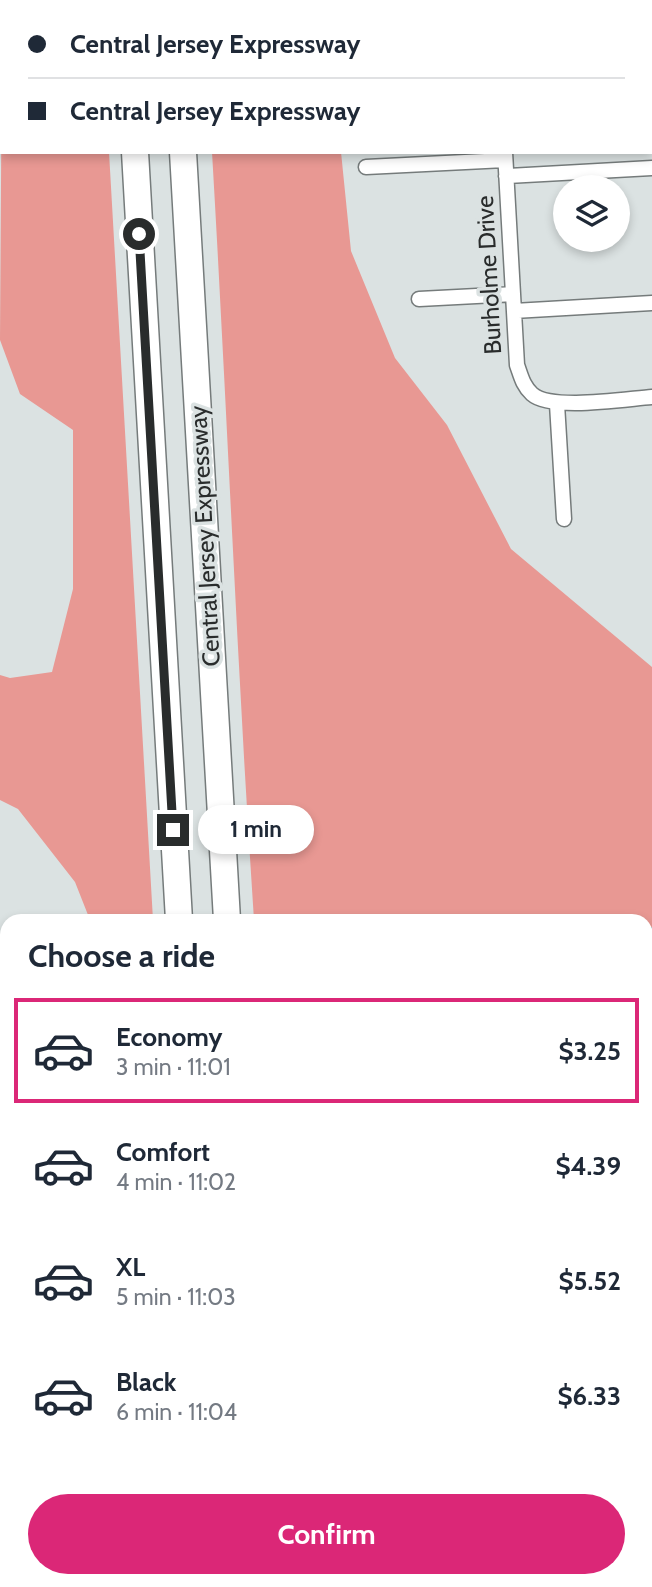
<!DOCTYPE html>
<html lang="en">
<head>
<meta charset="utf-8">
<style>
  :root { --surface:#fff; --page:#f6f6f7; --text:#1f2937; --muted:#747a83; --line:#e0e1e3; --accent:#db2777 }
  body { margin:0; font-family:Cabin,sans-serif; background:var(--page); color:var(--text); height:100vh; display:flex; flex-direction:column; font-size:26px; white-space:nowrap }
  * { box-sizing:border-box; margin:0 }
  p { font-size:23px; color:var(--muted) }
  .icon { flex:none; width:38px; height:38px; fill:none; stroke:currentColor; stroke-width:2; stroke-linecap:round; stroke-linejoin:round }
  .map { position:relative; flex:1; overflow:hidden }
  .details { position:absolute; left:0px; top:914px; width:653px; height:674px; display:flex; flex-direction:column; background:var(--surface); border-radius:21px 21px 0 0; box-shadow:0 4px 10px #0003 }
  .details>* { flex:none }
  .hud { position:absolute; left:0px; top:0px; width:653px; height:154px; box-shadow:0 4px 10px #0003; display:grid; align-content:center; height:154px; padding:0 28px; background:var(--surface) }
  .controls { position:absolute; left:553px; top:175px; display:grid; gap:14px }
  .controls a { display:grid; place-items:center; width:77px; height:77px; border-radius:50%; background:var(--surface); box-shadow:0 4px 10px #0003; font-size:35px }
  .end { position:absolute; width:32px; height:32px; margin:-16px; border:9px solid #292c2c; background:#fff; box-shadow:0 0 0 4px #fff }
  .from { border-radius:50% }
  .bubble { position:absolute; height:49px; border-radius:24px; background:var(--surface); box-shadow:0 4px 10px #0003; font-size:23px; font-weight:700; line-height:49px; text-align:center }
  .hud b { display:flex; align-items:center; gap:24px; height:66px; font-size:26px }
  .hud b+b { border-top:2px solid var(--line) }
  .hud i { width:18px; height:18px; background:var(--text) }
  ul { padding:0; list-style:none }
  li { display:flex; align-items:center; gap:21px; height:105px; margin:0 14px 10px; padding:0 14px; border:4px solid transparent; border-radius:0px }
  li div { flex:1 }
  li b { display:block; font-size:26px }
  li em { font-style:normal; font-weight:700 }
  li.selected { border-color:var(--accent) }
  li>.icon { width:63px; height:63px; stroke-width:1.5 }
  h2 { padding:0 28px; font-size:32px; line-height:84px }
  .cta { display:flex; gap:14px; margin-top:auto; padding:14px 28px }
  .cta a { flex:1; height:80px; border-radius:42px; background:var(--accent); color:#fff; font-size:28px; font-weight:700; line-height:80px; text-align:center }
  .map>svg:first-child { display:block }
  .green { fill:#f1bbb8 }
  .forest { fill:#e89893 }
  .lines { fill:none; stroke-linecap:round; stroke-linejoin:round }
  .stream { stroke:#22969b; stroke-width:3.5 }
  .service-casing { stroke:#757b7b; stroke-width:10 }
  .minor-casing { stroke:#757b7b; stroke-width:17 }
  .motorway-casing { stroke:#757b7b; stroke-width:29 }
  .service { stroke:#fff; stroke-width:7 }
  .minor { stroke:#fff; stroke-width:14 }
  .motorway { stroke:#fff; stroke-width:26 }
  .route { stroke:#292c2c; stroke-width:9 }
  .labels { text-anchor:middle; stroke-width:7; stroke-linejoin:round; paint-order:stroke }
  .street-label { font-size:24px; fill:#292c2c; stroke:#dbe2e2 }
</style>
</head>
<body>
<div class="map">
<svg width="652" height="1587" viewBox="0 0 652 1587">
  <rect width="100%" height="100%" fill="#dbe2e2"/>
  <path class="green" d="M 652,1084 L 652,1408 L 646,1416 L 646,1090 Z"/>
  <path class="forest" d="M 2,29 L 2,152 L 109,152 L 153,920 L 90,920 L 75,882 L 18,809 L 0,800 L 0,675 L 10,678 L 52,672 L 73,589 L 73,430 L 20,394 L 0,340 Z
    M 212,152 L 341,152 L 351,251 L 395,358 L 447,425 L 511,549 L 652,667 L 652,1084 L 646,1090 L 646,920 L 254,920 C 237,665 227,408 212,152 Z
    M 7,1323 L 7,1553 L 0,1551 L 0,1324 Z
    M 652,1408 L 652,1587 L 504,1587 L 508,1580 L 646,1580 L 646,1416 Z
    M 106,1580 L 198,1580 L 199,1587 L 115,1587 Z
    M 304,1580 L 481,1580 L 477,1587 L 305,1587 Z"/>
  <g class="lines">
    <path class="stream" d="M 646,931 L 652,929"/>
    <defs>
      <path id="service" d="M 646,1108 L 652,1101
        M 646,1125 L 652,1128
        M 646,1170 L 652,1161"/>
      <path id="minor" d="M 497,0 L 497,2
        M 651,44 L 652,44
        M 505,152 L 517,365 C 521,376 523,386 532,394 C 551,411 625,399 652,397
        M 366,167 L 505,160
        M 506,176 L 652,168
        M 419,299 L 513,294
        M 514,311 L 652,303
        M 557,404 L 564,519"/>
      <path id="motorway" d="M 126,0 L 126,2
        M 174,0 L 174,2
        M 135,152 L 179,920
        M 183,152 L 227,920
        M 225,1580 L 226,1587
        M 274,1580 L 275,1587"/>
    </defs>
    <use href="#service" class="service-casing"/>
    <use href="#minor" class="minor-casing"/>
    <use href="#motorway" class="motorway-casing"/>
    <use href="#service" class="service"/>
    <use href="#minor" class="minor"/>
    <use href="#motorway" class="motorway"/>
  </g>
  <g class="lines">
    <path class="route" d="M 139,234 L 173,830"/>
  </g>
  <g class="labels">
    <g class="street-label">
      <text transform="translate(489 275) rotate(-93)" y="8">Burholme Drive</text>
      <text transform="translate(205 536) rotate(-93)" y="8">Central Jersey Expressway</text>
    </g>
  </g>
</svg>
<div class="controls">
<a><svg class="icon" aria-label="layers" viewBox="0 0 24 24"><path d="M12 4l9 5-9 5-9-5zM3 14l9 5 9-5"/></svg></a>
</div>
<i class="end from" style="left:139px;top:234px"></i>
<i class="end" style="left:173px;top:830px"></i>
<div class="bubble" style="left:198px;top:805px;width:116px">1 min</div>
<div class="hud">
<b><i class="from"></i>Central Jersey Expressway</b>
<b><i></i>Central Jersey Expressway</b>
</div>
<section class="details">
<h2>Choose a ride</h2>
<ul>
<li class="selected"><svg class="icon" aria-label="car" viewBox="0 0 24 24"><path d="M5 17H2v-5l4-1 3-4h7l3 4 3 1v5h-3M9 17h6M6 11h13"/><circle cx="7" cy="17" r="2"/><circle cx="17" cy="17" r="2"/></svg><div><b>Economy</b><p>3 min · 11:01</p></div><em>$3.25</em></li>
<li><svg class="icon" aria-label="car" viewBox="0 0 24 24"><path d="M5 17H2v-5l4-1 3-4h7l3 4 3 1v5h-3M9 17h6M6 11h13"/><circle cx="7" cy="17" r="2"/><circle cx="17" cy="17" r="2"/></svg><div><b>Comfort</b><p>4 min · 11:02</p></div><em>$4.39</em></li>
<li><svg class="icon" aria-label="car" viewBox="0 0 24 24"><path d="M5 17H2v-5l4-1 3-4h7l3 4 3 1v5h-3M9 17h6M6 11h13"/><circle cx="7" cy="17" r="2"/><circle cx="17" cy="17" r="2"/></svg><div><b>XL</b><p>5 min · 11:03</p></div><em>$5.52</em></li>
<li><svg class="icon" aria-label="car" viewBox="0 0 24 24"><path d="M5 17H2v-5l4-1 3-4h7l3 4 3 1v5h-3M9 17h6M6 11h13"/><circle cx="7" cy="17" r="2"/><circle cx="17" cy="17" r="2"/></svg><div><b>Black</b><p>6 min · 11:04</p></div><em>$6.33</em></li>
</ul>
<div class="cta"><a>Confirm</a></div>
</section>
</div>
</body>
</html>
